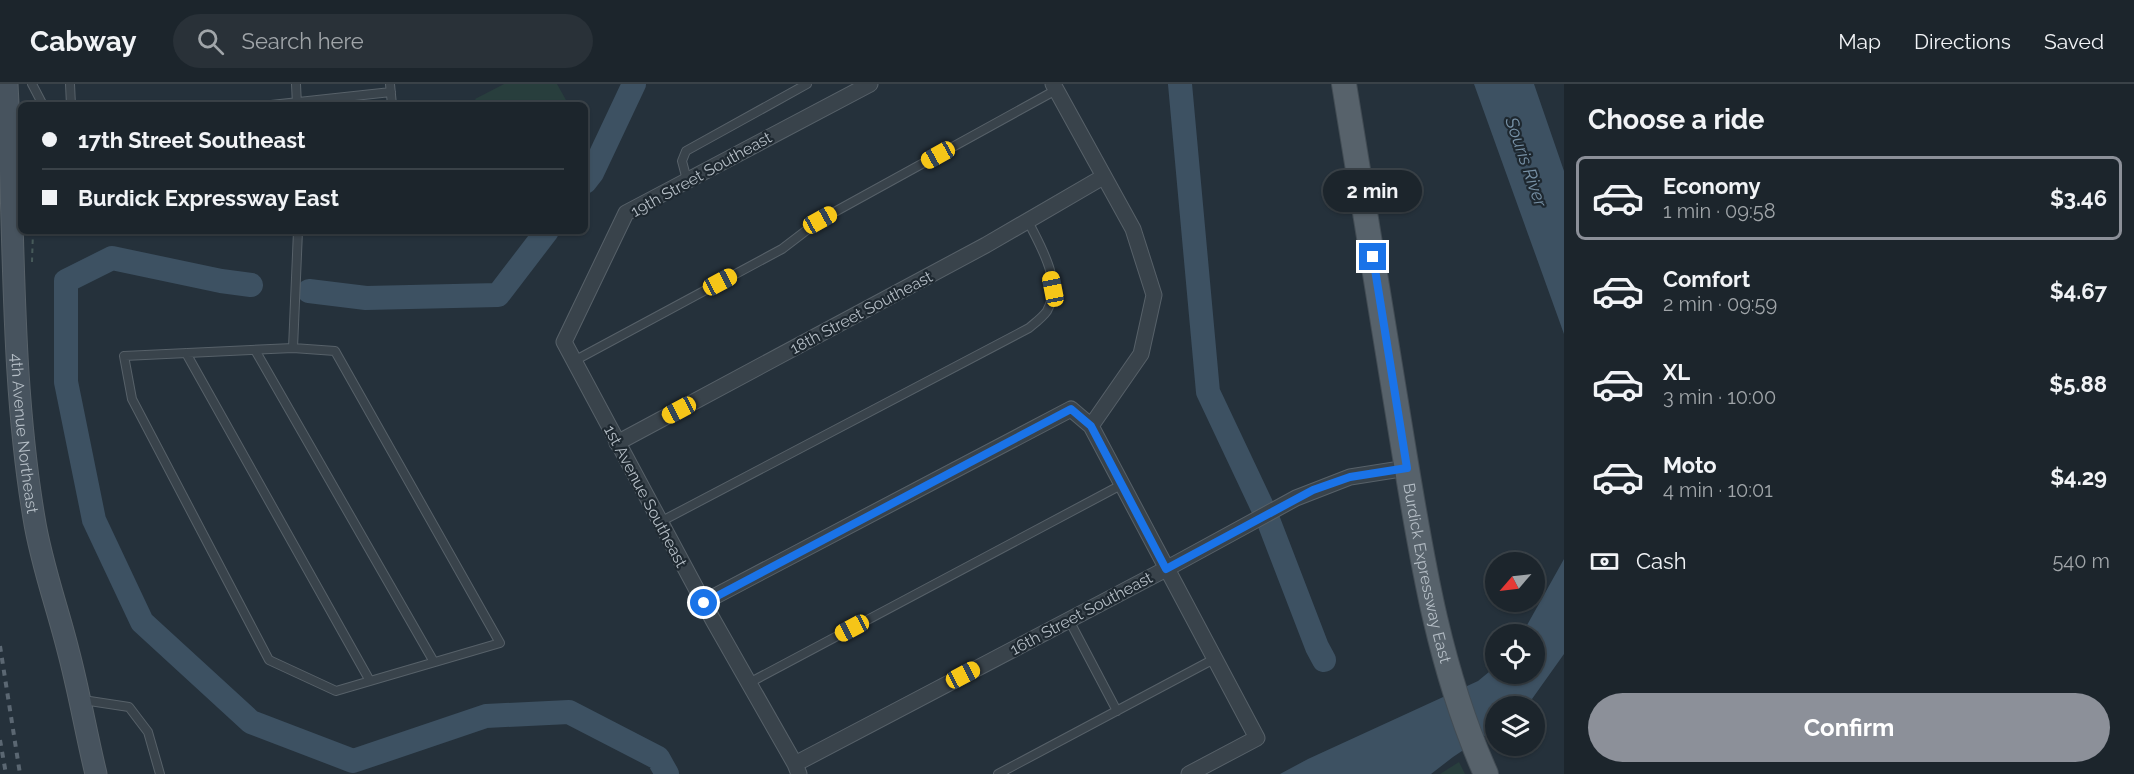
<!DOCTYPE html>
<html lang="en">
<head>
<meta charset="utf-8">
<style>
  :root { --surface:#1c252c; --page:#293138; --text:#f1f3f6; --muted:#a0a5a9; --line:#3a4248; --accent:#8c9099 }
  body { margin:0; font-family:Raleway,sans-serif; background:var(--page); color:var(--text); height:100vh; display:flex; flex-direction:column; font-size:22px; white-space:nowrap }
  * { box-sizing:border-box; margin:0 }
  p { font-size:20px; color:var(--muted) }
  .icon { flex:none; width:33px; height:33px; fill:none; stroke:currentColor; stroke-width:2; stroke-linecap:round; stroke-linejoin:round }
  .map { position:relative; flex:1; overflow:hidden }
  .sheet { display:flex; flex-direction:column; background:var(--surface); width:570px }
  .sheet>* { flex:none }
  .hud { position:absolute; left:18px; top:18px; width:570px; height:132px; border-radius:9px; box-shadow:0 2px 4px #0004,0 0 0 2px var(--line); display:grid; align-content:center; height:132px; padding:0 24px; background:var(--surface) }
  .needle { width:39px; rotate:242deg }
  .tools { position:absolute; left:1485px; top:468px; display:grid; gap:12px }
  .tools a { display:grid; place-items:center; width:60px; height:60px; border-radius:50%; background:var(--surface); box-shadow:0 2px 4px #0004,0 0 0 2px var(--line); font-size:30px }
  .end { position:absolute; width:27px; height:27px; margin:-14px; border:8px solid #1a73e8; background:#fff; box-shadow:0 0 0 3px #fff }
  .from { border-radius:50% }
  .bubble { position:absolute; height:42px; border-radius:21px; background:var(--surface); box-shadow:0 2px 4px #0004,0 0 0 2px var(--line); font-size:20px; font-weight:700; line-height:42px; text-align:center }
  .car { position:absolute; width:18px; height:36px; margin:-18px -9px; border-radius:8px; box-shadow:0 0 4px 2px #0007; background:linear-gradient(#f5c518 24%,#345 0 40%,#f5c518 0 76%,#345 0 86%,#f5c518 0) }
  .hud b { display:flex; align-items:center; gap:21px; height:57px; font-size:22px }
  .hud b+b { border-top:2px solid var(--line) }
  .hud i { width:15px; height:15px; background:var(--text) }
  ul { padding:0; list-style:none }
  li { display:flex; align-items:center; gap:18px; height:84px; margin:0 12px 9px; padding:0 12px; border:3px solid transparent; border-radius:9px }
  li div { flex:1 }
  li b { display:block; font-size:22px }
  li em { font-style:normal; font-weight:700 }
  li.on { border-color:var(--accent) }
  li>.icon { width:54px; height:54px; stroke-width:1.5 }
  h2 { padding:0 24px; font-size:27px; line-height:72px }
  .pay { display:flex; align-items:center; gap:15px; height:66px; padding:0 24px; font-size:22px }
  .pay p { margin-inline-start:auto }
  .primary-button { display:flex; gap:12px; margin-top:auto; padding:12px 24px }
  .primary-button a { flex:1; height:69px; border-radius:36px; background:var(--accent); color:#fff; font-size:24px; font-weight:700; line-height:69px; text-align:center }
  header { display:flex; align-items:center; gap:36px; box-sizing:border-box; height:84px; padding:0 30px; background:var(--surface); border-bottom:2px solid var(--line) }
  header strong { font-size:28px }
  nav { display:flex; gap:33px; margin-inline-start:auto; font-size:21px }
  .search { width:420px; height:54px; background:var(--page); display:flex; align-items:center; gap:15px; box-sizing:border-box; padding:0 21px; border-radius:33px; color:var(--muted); font-size:22px }
  main { display:flex; flex:1; min-height:0 }
  .map>svg:first-child { display:block }
  .green { fill:#283e3d }
  .water { fill:#3d5162 }
  .lines { fill:none; stroke-linecap:round; stroke-linejoin:round }
  .river { stroke:#3d5162; stroke-width:24 }
  .lane-casing { stroke:#576169; stroke-width:10 }
  .street-casing { stroke:#576169; stroke-width:17 }
  .secondary-casing { stroke:#576169; stroke-width:23 }
  .primary-casing { stroke:#424c54; stroke-width:26 }
  .path { stroke:#475a5a; stroke-width:2; stroke-dasharray:4.5 4.5; stroke-linecap:butt }
  .lane { stroke:#39434b; stroke-width:8 }
  .street { stroke:#39434b; stroke-width:15 }
  .secondary { stroke:#47535e; stroke-width:21 }
  .primary { stroke:#57626b; stroke-width:24 }
  .rail { stroke:#5b6772; stroke-width:4; stroke-dasharray:6 6; stroke-linecap:butt }
  .route { stroke:#1a73e8; stroke-width:8 }
  .labels { text-anchor:middle; stroke-width:4.5; stroke-linejoin:round; paint-order:stroke }
  .street-label { font-size:16px; fill:#b5bec6; stroke:#1e2830 }
  .water-label { font-size:18px; font-style:italic; fill:#7892a7; stroke:#1e2830 }
</style>
</head>
<body>
<header>
<strong>Cabway</strong>
<div class="search"><svg class="icon" aria-label="search" viewBox="0 0 24 24"><circle cx="10" cy="10" r="6"/><path d="M15 15l6 6"/></svg>Search here</div>
<nav><a>Map</a><a>Directions</a><a>Saved</a></nav>
</header>
<main>
<div class="map">
<svg width="1564" height="690" viewBox="0 0 1564 690">
  <rect width="100%" height="100%" fill="#25313b"/>
  <path class="green" d="M 504,0 L 557,0 L 566,16 L 563,21 L 479,21 L 475,15 Z
    M 1459,678 L 1465,690 L 1440,690 Z"/>
  <path class="water" d="M 1474,0 L 1534,0 L 1564,87 L 1564,250 Z
    M 1564,475 L 1564,570 L 1527,622 L 1496,622 L 1495,645 L 1453,673 L 1431,690 L 1280,690 L 1308,675 L 1478,597 L 1495,583 L 1496,590 L 1534,590 L 1534,550 L 1522,550 Z"/>
  <g class="lines">
    <path class="river" d="M 1180,0 L 1208,308 L 1267,433 L 1317,563 L 1324,576
      M 585,98 L 592,89 L 634,0
      M 251,201 L 221,197 L 112,174 L 66,197 L 66,298 L 94,436 L 142,538 L 251,638 L 353,677 L 486,632 L 569,628 L 658,674 L 667,690
      M 309,207 L 366,214 L 498,211 L 547,147"/>
    <defs>
      <path id="lane" d="M 32,0 L 43,21
        M 70,0 L 71,21
        M 296,0 L 297,21
        M 390,0 L 392,21
        M 271,21 L 391,8
        M 687,96 L 682,77 L 686,67 L 807,0
        M 293,264 L 335,267 L 500,559 L 336,607 L 269,576 L 132,315 L 124,272 Z
        M 293,264 L 298,147
        M 255,266 L 434,578
        M 186,269 L 370,597
        M 574,277 L 782,165 L 820,136 L 1056,6
        M 660,438 L 1029,244 C 1035,239 1043,233 1047,227 C 1063,197 1041,164 1028,137
        M 1069,536 L 1117,627
        M 749,599 L 1121,401
        M 83,616 L 129,623 L 148,648 L 160,690
        M 998,690 L 1214,575"/>
      <path id="street" d="M 1053,0 L 1133,145 L 1154,211 L 1141,270 L 1091,342
        M 617,359 L 986,161 L 1103,93
        M 704,518 L 1071,325 L 1091,342 L 1257,654 L 1189,690
        M 795,680 L 1166,485 L 1296,414 L 1350,393 L 1407,384
        M 799,690 L 795,680 L 713,536 L 564,258 L 626,129 L 870,0"/>
      <g id="secondary">
        <path id="s1" d="M 7,0 C 15,145 10,291 34,434 C 41,479 57,522 68,566 C 79,607 86,649 96,690"/>
      </g>
      <g id="primary">
        <path id="s2" d="M 1344,0 C 1364,118 1382,237 1402,355 C 1421,470 1438,583 1486,690"/>
      </g>
    </defs>
    <use href="#lane" class="lane-casing"/>
    <use href="#street" class="street-casing"/>
    <use href="#secondary" class="secondary-casing"/>
    <use href="#primary" class="primary-casing"/>
    <path class="path" d="M 32,178 L 33,147"/>
    <use href="#lane" class="lane"/>
    <use href="#street" class="street"/>
    <use href="#secondary" class="secondary"/>
    <use href="#primary" class="primary"/>
    <path class="rail" d="M 0,562 L 20,690
      M 0,656 L 6,690"/>
  </g>
  <g class="lines">
    <path class="route" d="M 704,519 L 1071,325 L 1091,342 L 1166,485 L 1313,406 L 1350,393 L 1407,384 L 1373,173"/>
  </g>
  <g class="labels">
    <g class="street-label">
      <text transform="translate(701 90) rotate(-29)" y="6">19th Street Southeast</text>
      <text transform="translate(861 228) rotate(-28)" y="6">18th Street Southeast</text>
      <text dy="6" stroke="none"><textPath href="#s1" startOffset="350">4th Avenue Northeast</textPath></text>
      <text transform="translate(646 412) rotate(62)" y="6">1st Avenue Southeast</text>
      <text dy="6" stroke="none"><textPath href="#s2" startOffset="496">Burdick Expressway East</textPath></text>
      <text transform="translate(1081 529) rotate(-28)" y="6">16th Street Southeast</text>
    </g>
    <g class="water-label">
      <text transform="translate(1526 78) rotate(71)" y="6">Souris River</text>
    </g>
  </g>
</svg>
<div class="tools">
<a><svg class="needle" viewBox="-14 -14 28 28"><path d="M0-13l5 13h-10z" fill="#e53935"/><path d="M0 13l5-13h-10z" fill="#a0a5a9"/></svg></a>
<a><svg class="icon" aria-label="locate" viewBox="0 0 24 24"><circle cx="12" cy="12" r="6"/><path d="M12 2v4M12 18v4M2 12h4M18 12h4"/></svg></a>
<a><svg class="icon" aria-label="layers" viewBox="0 0 24 24"><path d="M12 4l9 5-9 5-9-5zM3 14l9 5 9-5"/></svg></a>
</div>
<i class="end from" style="left:704px;top:519px"></i>
<i class="end" style="left:1373px;top:173px"></i>
<div class="bubble" style="left:1323px;top:86px;width:99px">2 min</div>
<i class="car" style="left:938px;top:71px;rotate:241deg"></i>
<i class="car" style="left:820px;top:136px;rotate:61deg"></i>
<i class="car" style="left:720px;top:198px;rotate:62deg"></i>
<i class="car" style="left:1053px;top:205px;rotate:349deg"></i>
<i class="car" style="left:679px;top:326px;rotate:242deg"></i>
<i class="car" style="left:852px;top:544px;rotate:242deg"></i>
<i class="car" style="left:963px;top:591px;rotate:62deg"></i>
<div class="hud">
<b><i class="from"></i>17th Street Southeast</b>
<b><i></i>Burdick Expressway East</b>
</div>
</div>
<section class="sheet">
<h2>Choose a ride</h2>
<ul>
<li class="on"><svg class="icon" aria-label="car" viewBox="0 0 24 24"><path d="M5 17H2v-5l4-1 3-4h7l3 4 3 1v5h-3M9 17h6M6 11h13"/><circle cx="7" cy="17" r="2"/><circle cx="17" cy="17" r="2"/></svg><div><b>Economy</b><p>1 min · 09:58</p></div><em>$3.46</em></li>
<li><svg class="icon" aria-label="car" viewBox="0 0 24 24"><path d="M5 17H2v-5l4-1 3-4h7l3 4 3 1v5h-3M9 17h6M6 11h13"/><circle cx="7" cy="17" r="2"/><circle cx="17" cy="17" r="2"/></svg><div><b>Comfort</b><p>2 min · 09:59</p></div><em>$4.67</em></li>
<li><svg class="icon" aria-label="car" viewBox="0 0 24 24"><path d="M5 17H2v-5l4-1 3-4h7l3 4 3 1v5h-3M9 17h6M6 11h13"/><circle cx="7" cy="17" r="2"/><circle cx="17" cy="17" r="2"/></svg><div><b>XL</b><p>3 min · 10:00</p></div><em>$5.88</em></li>
<li><svg class="icon" aria-label="car" viewBox="0 0 24 24"><path d="M5 17H2v-5l4-1 3-4h7l3 4 3 1v5h-3M9 17h6M6 11h13"/><circle cx="7" cy="17" r="2"/><circle cx="17" cy="17" r="2"/></svg><div><b>Moto</b><p>4 min · 10:01</p></div><em>$4.29</em></li>
</ul>
<div class="pay"><svg class="icon" aria-label="cash" viewBox="0 0 24 24"><path d="M3 7h18v10H3z"/><circle cx="12" cy="12" r="2"/></svg>Cash<p>540 m</p></div>
<div class="primary-button"><a>Confirm</a></div>
</section>
</main>
</body>
</html>
